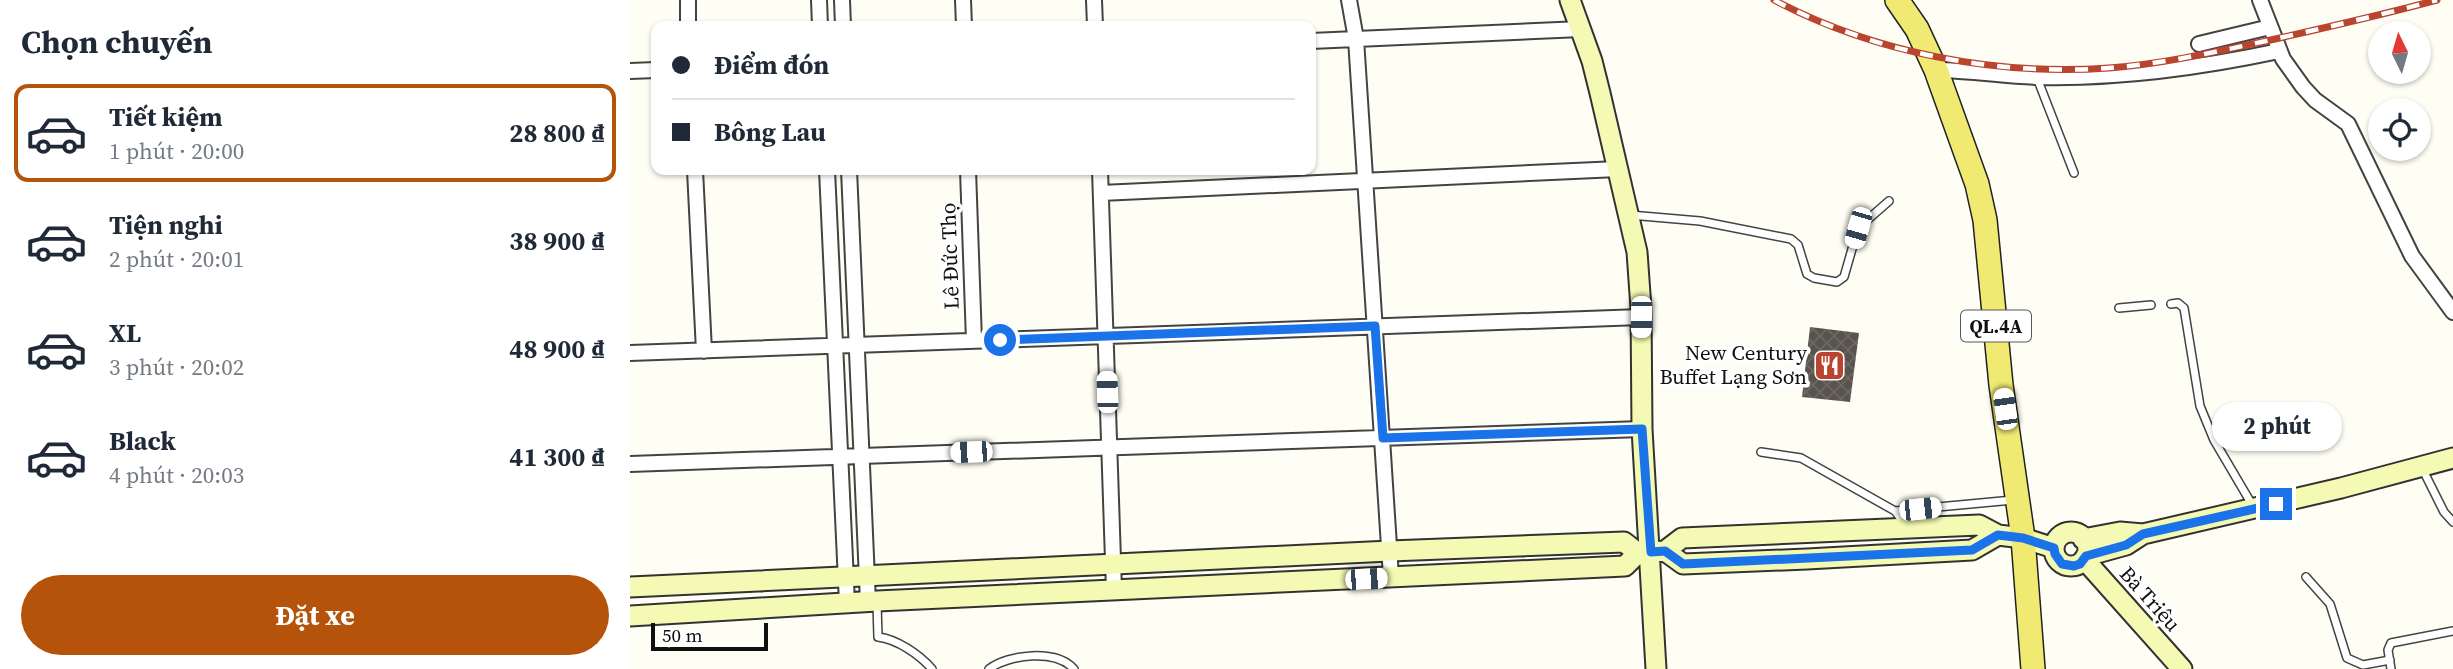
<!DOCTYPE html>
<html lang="vi">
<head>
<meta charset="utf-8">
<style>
  :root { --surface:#fff; --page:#f6f6f7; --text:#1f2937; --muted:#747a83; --line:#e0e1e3; --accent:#b45309 }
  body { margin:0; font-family:"Source Serif 4",serif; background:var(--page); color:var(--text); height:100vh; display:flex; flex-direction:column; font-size:26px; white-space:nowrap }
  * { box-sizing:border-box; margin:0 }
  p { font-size:23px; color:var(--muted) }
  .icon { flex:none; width:38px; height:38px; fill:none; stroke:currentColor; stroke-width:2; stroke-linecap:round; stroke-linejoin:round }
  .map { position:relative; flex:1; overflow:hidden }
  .details { display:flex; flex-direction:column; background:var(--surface); width:630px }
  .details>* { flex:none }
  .hud { position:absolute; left:21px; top:21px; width:665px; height:154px; border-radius:14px; box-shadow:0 2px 5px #0004; display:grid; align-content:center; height:154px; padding:0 21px; background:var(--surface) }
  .needle { width:46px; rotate:355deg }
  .fabs { position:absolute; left:1738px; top:21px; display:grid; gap:14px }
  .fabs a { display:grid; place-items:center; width:63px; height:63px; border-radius:50%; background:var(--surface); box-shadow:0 2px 5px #0004; font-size:35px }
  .scale { position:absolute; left:21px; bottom:18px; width:117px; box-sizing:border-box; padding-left:7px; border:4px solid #101010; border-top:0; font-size:19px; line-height:24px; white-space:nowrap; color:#101010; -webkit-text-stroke:5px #fff; paint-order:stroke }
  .end { position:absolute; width:32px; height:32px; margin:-16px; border:9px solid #1a73e8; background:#fff; box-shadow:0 0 0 4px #fff }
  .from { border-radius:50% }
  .bubble { position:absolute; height:49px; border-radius:24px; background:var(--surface); box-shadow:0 2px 5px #0004; font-size:23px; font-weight:700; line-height:49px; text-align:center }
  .car { position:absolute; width:21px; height:42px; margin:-21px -10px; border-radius:9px; box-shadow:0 0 5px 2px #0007; background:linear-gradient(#fff 24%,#345 0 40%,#fff 0 76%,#345 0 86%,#fff 0) }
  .hud b { display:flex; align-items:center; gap:24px; height:66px; font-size:26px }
  .hud b+b { border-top:2px solid var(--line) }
  .hud i { width:18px; height:18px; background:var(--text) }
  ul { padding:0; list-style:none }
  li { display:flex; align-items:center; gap:21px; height:98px; margin:0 14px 10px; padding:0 7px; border:4px solid transparent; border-radius:14px }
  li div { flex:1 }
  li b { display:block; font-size:26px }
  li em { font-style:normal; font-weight:700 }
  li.active { border-color:var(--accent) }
  li>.icon { width:63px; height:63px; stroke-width:1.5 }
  h2 { padding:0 21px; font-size:32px; line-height:84px }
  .cta { display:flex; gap:14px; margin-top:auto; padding:14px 21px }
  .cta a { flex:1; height:80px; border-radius:42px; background:var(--accent); color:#fff; font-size:28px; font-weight:700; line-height:80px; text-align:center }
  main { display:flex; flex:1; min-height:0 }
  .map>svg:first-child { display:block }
  .building { fill:url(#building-cross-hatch) }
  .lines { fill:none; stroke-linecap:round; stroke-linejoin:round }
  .lane-casing { stroke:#434343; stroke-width:10 }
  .street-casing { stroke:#434343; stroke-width:18 }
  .secondary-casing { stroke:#323232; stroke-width:23 }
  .primary-casing { stroke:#212121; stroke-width:26 }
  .lane { stroke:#fff; stroke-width:7 }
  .street { stroke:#fff; stroke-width:14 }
  .secondary { stroke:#f4fab3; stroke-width:19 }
  .primary { stroke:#f0ea72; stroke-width:23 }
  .rail-casing { stroke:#b9442f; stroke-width:7 }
  .rail { stroke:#fff; stroke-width:4.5; stroke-dasharray:13; stroke-linecap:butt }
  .route { stroke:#1a73e8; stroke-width:9 }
  .labels { text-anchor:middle; stroke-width:7; stroke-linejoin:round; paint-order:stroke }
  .shield { fill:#fff; stroke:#585858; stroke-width:2 }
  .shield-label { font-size:19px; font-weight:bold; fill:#101010 }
  .street-label { font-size:21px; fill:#101010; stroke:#fff }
  .poi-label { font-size:21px; fill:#101010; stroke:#fff; text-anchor:end }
</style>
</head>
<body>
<main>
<section class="details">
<h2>Chọn chuyến</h2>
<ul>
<li class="active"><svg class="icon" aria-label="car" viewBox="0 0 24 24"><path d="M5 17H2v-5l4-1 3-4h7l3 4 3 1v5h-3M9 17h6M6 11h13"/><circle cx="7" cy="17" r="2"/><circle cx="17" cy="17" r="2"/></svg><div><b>Tiết kiệm</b><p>1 phút · 20:00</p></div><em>28 800 ₫</em></li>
<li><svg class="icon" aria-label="car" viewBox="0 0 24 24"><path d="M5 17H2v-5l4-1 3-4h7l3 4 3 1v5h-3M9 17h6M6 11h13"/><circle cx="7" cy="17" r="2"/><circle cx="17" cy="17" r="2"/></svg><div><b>Tiện nghi</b><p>2 phút · 20:01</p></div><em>38 900 ₫</em></li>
<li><svg class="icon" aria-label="car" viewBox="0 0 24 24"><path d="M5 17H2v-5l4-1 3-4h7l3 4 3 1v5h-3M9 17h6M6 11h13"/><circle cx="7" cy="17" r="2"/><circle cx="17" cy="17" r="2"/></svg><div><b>XL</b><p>3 phút · 20:02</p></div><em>48 900 ₫</em></li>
<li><svg class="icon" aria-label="car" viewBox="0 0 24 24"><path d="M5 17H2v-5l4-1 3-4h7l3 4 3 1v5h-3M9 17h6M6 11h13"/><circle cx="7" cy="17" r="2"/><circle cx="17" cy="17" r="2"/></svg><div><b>Black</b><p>4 phút · 20:03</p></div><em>41 300 ₫</em></li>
</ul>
<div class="cta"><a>Đặt xe</a></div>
</section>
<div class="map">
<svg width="1823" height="669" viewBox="0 0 1823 669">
  <defs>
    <pattern id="building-cross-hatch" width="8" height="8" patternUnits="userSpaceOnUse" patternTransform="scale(1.75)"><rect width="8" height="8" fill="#58534d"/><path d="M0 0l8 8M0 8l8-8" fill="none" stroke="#6b6762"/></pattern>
  </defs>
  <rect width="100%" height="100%" fill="#fefef4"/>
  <path class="building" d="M 1180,327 L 1229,333 L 1220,402 L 1172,397 Z"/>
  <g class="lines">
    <defs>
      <path id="lane" d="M 1407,78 L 1444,173
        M 1000,215 L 1070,221 L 1161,239 L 1168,245 L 1177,274 L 1184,278 L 1207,282 L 1214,277 L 1228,228 L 1259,201
        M 1541,304 L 1548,303 L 1554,308 L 1570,406 L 1584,440 L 1624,508
        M 1489,308 L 1521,305
        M 1131,452 L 1171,458 L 1265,511 L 1275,524
        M 1792,468 L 1814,512 L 1823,522
        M 1265,511 L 1383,500
        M 1676,577 L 1700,604 L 1717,658 L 1733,665 L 1760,660
        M 247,604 L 248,637 C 267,639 290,655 302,669
        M 359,669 C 379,654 426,649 444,669
        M 1761,669 L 1758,650 L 1761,643 L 1823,631"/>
      <path id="street" d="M 58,0 L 58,26
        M 189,0 L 190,26
        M 212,0 L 213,26
        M 333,0 L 334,26
        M 464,0 L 465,26
        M 719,0 L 726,39 L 761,577
        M 1630,0 L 1653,59 L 1673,87 L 1685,100 L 1718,124 L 1782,256 L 1823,312
        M 681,41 L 951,29
        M 1569,44 L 1640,27
        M 1306,70 C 1340,70 1374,76 1408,77 C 1490,79 1569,68 1649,51
        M 0,71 L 26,70
        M 65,170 L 74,351
        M 197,170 L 217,603
        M 219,170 L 238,602
        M 338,170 L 344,341
        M 470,170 L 484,590
        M 471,193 L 988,169
        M 0,353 L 1011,317
        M 0,464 L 1012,429"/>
      <path id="secondary" d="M 940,0 L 962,61 L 970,93 L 1007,252 L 1011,308 L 1012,429 L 1026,669
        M1424 549a17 17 0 1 1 34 0a17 17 0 1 1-34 0Z
        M 1453,539 L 1490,532 L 1513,534 L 1711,488 L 1823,458
        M 1035,551 L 1053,564 L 1177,559 L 1342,550 L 1368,535
        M 1456,556 L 1496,545 L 1513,534
        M 1454,559 L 1552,669
        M 0,587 L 760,551 L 994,542 L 1008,553 L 1035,551 L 1052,538 L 1349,525 L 1368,535 L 1393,538 L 1424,548
        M 0,616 L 247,601 L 995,566 L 1008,553"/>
      <path id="primary" d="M 1267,0 L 1287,29 L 1306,70 L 1347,184 L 1355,220 L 1371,385 L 1393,538 L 1403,669"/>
    </defs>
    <use href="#lane" class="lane-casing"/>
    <use href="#street" class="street-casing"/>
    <use href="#secondary" class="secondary-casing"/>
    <use href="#primary" class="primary-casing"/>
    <use href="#lane" class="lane"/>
    <use href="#street" class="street"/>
    <use href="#secondary" class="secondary"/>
    <use href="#primary" class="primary"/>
    <defs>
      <path id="rail" d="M 1144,0 C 1244,53 1367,76 1479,68 C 1532,64 1585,52 1636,41 C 1694,28 1751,15 1807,0"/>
    </defs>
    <use href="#rail" class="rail-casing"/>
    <use href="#rail" class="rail"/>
  </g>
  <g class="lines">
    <path class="route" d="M 370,340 L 745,326 L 753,438 L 1012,429 L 1021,552 L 1035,551 L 1053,564 L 1342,550 L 1368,535 L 1393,538 L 1424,548 L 1425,554 L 1432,564 L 1444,566 L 1450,564 L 1456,556 L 1496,545 L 1513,534 L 1646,504"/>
  </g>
  <defs>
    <symbol id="restaurant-square" viewBox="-11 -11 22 22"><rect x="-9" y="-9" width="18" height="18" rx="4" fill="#b9442f" stroke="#fff"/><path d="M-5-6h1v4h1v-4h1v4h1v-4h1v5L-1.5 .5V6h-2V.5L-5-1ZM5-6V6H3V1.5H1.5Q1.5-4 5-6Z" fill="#fff"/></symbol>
  </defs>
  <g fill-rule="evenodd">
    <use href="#restaurant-square" x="1182" y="348" width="35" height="35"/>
  </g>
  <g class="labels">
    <rect class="shield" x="1331" y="310.5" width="70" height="31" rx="5"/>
    <g class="shield-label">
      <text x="1366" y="333">QL.4A</text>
    </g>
    <g class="street-label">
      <text transform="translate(320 256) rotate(-92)" y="7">Lê Đức Thọ</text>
      <text transform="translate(1520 599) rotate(48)" y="7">Bà Triệu</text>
    </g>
    <g class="poi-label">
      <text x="1177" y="360">New Century<tspan x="1177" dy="24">Buffet Lạng Sơn</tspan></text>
    </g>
  </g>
</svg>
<div class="fabs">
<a><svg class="needle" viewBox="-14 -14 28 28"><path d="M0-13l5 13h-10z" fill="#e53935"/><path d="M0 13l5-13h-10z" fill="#747a83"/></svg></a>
<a><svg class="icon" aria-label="locate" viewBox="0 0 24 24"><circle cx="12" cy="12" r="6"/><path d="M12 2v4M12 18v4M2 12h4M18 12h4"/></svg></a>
</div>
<div class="scale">50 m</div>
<i class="end from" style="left:370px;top:340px"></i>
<i class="end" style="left:1646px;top:504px"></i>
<div class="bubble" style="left:1582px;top:402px;width:130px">2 phút</div>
<i class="car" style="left:1228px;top:228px;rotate:196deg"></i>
<i class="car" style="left:1011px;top:317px;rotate:181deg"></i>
<i class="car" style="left:477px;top:392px;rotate:358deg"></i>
<i class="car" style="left:1375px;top:409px;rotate:352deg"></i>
<i class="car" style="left:341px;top:452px;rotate:268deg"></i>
<i class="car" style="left:1290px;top:509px;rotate:84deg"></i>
<i class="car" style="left:736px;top:579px;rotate:87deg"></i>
<div class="hud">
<b><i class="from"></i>Điểm đón</b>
<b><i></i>Bông Lau</b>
</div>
</div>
</main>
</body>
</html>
